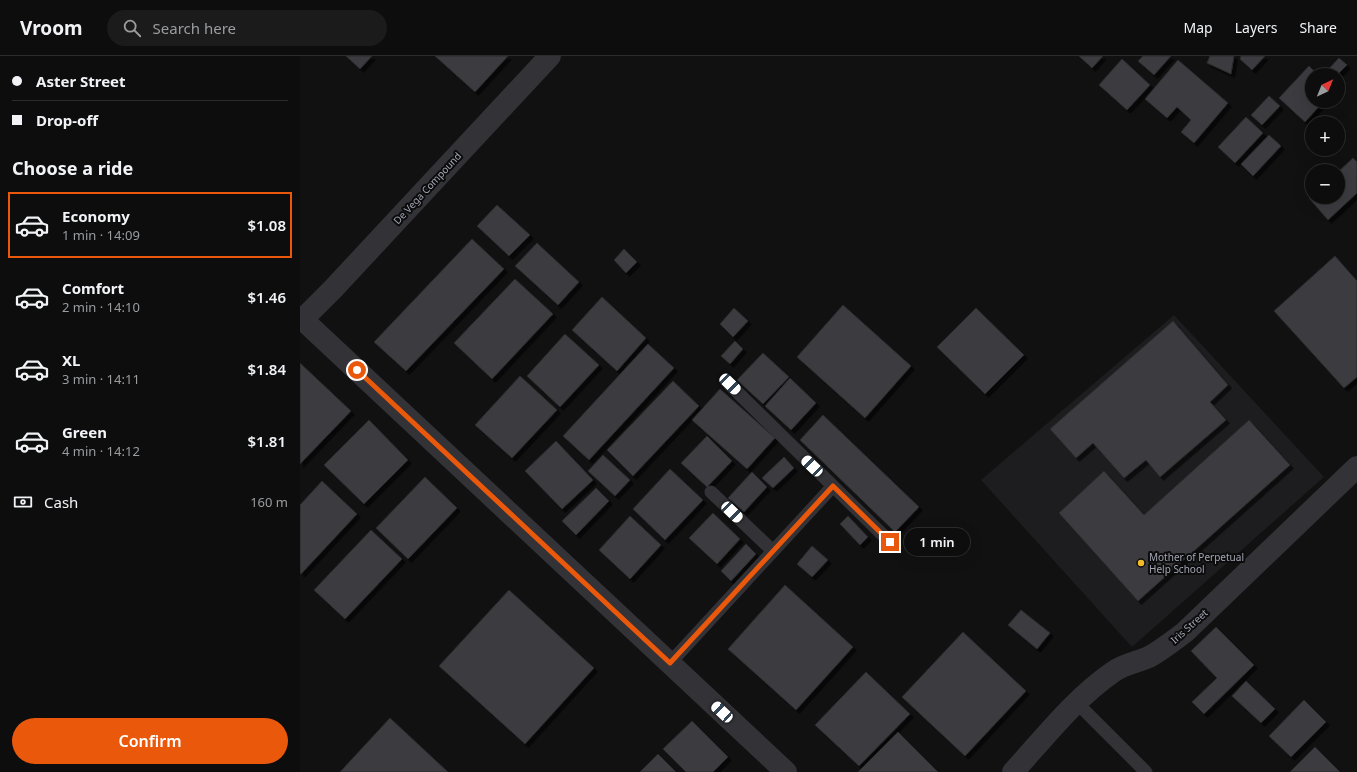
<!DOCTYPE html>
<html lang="en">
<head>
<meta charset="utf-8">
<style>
  :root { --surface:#0d0d0e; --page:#1b1b1c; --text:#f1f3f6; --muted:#9a9c9e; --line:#2d2d2e; --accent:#ea580c }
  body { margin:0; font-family:"Noto Sans",sans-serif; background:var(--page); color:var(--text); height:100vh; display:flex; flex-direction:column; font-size:15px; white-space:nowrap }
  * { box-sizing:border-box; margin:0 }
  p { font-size:13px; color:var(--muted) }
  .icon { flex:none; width:22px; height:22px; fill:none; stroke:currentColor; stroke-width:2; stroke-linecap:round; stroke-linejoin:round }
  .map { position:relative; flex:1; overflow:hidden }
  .details { display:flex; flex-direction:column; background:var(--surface); width:300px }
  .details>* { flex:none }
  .banner { display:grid; align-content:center; height:88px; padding:0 12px; background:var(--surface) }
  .needle { width:26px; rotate:43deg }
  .tools { position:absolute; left:1005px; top:12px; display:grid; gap:8px }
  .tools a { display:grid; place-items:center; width:40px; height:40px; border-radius:50%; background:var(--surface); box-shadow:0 4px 16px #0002,0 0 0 1px var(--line); font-size:20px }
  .end { position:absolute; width:18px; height:18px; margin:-9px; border:5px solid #ea580c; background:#fff; box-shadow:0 0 0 2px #fff }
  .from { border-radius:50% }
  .bubble { position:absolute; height:28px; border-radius:14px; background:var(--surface); box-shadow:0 4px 16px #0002,0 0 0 1px var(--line); font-size:13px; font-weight:600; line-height:28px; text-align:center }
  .car { position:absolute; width:12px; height:24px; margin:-12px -6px; border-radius:5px; box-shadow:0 0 3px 1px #0007; background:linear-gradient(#fff 24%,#345 0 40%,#fff 0 76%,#345 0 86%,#fff 0) }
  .banner b { display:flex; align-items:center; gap:14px; height:38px; font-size:15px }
  .banner b+b { border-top:1px solid var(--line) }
  .banner i { width:10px; height:10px; background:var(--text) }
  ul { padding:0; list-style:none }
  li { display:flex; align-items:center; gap:12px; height:66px; margin:0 8px 6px; padding:0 4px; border:2px solid transparent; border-radius:0px }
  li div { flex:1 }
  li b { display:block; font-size:15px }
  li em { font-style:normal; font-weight:600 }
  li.on { border-color:var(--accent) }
  li>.icon { width:36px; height:36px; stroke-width:1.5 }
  h2 { padding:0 12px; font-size:18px; line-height:48px }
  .pay { display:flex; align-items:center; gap:10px; height:44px; padding:0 12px; font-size:15px }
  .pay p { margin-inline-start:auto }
  .cta { display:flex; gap:8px; margin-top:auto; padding:8px 12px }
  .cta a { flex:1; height:46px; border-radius:24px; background:var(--accent); color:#fff; font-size:16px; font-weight:600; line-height:46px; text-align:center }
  header { display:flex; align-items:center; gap:24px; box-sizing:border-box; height:56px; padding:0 20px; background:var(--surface); border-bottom:1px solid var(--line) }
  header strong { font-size:19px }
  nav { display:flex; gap:22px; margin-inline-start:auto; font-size:14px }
  .search { width:280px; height:36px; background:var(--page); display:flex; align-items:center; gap:10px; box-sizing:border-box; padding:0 14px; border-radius:22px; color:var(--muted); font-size:15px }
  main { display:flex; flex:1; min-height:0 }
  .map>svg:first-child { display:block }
  .built { fill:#1d1d1f }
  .building { fill:#3b3b3f; stroke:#2b2b2e; filter:url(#shadow) }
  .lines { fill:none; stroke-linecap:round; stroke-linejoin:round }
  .service { stroke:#323237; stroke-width:13 }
  .minor { stroke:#323237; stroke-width:22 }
  .route { stroke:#ea580c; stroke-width:5 }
  .poi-dot { fill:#f2bc29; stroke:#0c0c0d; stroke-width:1.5 }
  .labels { text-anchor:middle; stroke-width:4; stroke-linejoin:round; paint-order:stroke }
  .street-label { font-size:10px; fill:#a2a6b3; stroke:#0c0c0d }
  .poi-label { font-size:10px; fill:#a2a6b3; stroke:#0c0c0d; text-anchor:start }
</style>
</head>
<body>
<header>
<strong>Vroom</strong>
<div class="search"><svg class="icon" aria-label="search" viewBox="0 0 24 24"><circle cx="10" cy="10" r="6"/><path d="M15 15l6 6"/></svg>Search here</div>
<nav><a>Map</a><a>Layers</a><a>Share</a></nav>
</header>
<main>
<section class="details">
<div class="banner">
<b><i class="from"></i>Aster Street</b>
<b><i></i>Drop-off</b>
</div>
<h2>Choose a ride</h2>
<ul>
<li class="on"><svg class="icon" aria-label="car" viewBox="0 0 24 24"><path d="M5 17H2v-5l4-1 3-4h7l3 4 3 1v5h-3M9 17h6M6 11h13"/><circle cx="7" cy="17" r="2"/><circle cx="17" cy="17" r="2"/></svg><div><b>Economy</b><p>1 min · 14:09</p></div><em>$1.08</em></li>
<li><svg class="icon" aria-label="car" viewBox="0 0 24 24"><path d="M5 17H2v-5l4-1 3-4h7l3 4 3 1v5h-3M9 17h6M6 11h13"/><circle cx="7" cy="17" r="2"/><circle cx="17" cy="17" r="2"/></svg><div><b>Comfort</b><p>2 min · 14:10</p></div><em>$1.46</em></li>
<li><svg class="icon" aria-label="car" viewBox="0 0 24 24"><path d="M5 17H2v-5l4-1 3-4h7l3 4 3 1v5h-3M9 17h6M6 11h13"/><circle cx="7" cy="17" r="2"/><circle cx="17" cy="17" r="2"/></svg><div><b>XL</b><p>3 min · 14:11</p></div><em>$1.84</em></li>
<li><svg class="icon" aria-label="car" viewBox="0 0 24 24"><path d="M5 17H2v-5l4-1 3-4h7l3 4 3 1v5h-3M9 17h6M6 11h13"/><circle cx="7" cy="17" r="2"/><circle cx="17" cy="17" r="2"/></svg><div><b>Green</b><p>4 min · 14:12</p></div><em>$1.81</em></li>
</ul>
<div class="pay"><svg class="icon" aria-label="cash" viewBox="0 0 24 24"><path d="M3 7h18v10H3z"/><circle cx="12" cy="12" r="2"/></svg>Cash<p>160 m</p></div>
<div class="cta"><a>Confirm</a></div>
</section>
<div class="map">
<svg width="1057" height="716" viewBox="0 0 1057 716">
  <defs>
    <filter id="shadow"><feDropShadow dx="3.5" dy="3.5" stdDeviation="0" flood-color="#0009"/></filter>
  </defs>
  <rect width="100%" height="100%" fill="#111112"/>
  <path class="built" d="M 874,259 L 1024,421 L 832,591 L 681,424 Z"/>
  <path class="building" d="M 46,0 L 72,0 L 60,13 Z
    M 135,0 L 208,0 L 175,36 Z
    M 779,0 L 803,0 L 792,12 Z
    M 843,0 L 871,0 L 854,19 L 838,5 Z
    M 910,0 L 934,0 L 931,18 L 907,7 Z
    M 941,0 L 965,0 L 952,14 L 940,3 Z
    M 1039,2 L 1047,9 L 1037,19 L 1023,19 Z
    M 822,3 L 850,29 L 827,54 L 799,29 Z
    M 878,4 L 928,47 L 894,87 L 881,76 L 891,64 L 877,51 L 867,62 L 845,43 Z
    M 1009,10 L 1018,19 L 1012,19 L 1012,45 L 1024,45 L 1005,66 L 979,42 Z
    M 969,40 L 980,50 L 962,69 L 951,59 Z
    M 946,61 L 963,77 L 935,107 L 918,91 Z
    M 969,79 L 981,90 L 953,120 L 941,108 Z
    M 1053,102 L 1057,106 L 1057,137 L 1028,164 L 1009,142 L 1012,140 L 1012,141 L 1038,141 L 1038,116 Z
    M 197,149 L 230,179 L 209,200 L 177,170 Z
    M 172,183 L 204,213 L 106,315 L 74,286 Z
    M 237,187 L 279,226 L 258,249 L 215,210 Z
    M 324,193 L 337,206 L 326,217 L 314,204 Z
    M 1035,200 L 1057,225 L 1057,321 L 1044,332 L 974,255 Z
    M 215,223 L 253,258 L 192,323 L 154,287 Z
    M 302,241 L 346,282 L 317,315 L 272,274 Z
    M 543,249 L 611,310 L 565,362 L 497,301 Z
    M 434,252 L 448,265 L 433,281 L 420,268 Z
    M 676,252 L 724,299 L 685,338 L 637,291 Z
    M 873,265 L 928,329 L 910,346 L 926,364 L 860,421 L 846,404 L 824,422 L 793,387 L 776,402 L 750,373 Z
    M 265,278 L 299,309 L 260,351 L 227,320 Z
    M 435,285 L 443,293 L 430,308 L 421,300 Z
    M 348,288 L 374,312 L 289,404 L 263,380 Z
    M 463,297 L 489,321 L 463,348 L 437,324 Z
    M 0,307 L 51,355 L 0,408 Z
    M 220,320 L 257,354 L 212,402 L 175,369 Z
    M 490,322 L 516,347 L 491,374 L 465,350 Z
    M 373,325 L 399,350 L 333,420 L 307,394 Z
    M 420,333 L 475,382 L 447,413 L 392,364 Z
    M 523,359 L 619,451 L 595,476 L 500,384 Z
    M 69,364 L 108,404 L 64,448 L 24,409 Z
    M 949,364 L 990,409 L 838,545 L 759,457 L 804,415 L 844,459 Z
    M 407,380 L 432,405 L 407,431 L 381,407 Z
    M 256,385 L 293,424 L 262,453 L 225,415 Z
    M 303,399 L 330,424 L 315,440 L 288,415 Z
    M 484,401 L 494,412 L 473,432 L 462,422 Z
    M 370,413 L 403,444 L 365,484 L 333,453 Z
    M 452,416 L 467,431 L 444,456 L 428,442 Z
    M 125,421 L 157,452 L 108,503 L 76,472 Z
    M 22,425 L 57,458 L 1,518 L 0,517 L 0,449 Z
    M 296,432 L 309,445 L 276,479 L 262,465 Z
    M 413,457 L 440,483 L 417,508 L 389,482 Z
    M 330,460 L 361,489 L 330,523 L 299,494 Z
    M 548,460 L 568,481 L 560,489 L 540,468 Z
    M 71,474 L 102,503 L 45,563 L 14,534 Z
    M 446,488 L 456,498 L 431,525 L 421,515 Z
    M 512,490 L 528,504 L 512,521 L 497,508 Z
    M 485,529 L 553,591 L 496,654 L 428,593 Z
    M 209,534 L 294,612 L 225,688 L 139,610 Z
    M 721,554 L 750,577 L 737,593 L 708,569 Z
    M 916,571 L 954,609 L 904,658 L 892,646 L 917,622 L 891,595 Z
    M 663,576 L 726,635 L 665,700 L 602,641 Z
    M 566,616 L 610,658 L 559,710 L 515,669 Z
    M 946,625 L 975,653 L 961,667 L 932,640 Z
    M 1004,644 L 1026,666 L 991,701 L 969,680 Z
    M 90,662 L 148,716 L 40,716 Z
    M 392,665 L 428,701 L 413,716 L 386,716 L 363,693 Z
    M 598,676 L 638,716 L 558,716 Z
    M 1015,691 L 1040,716 L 990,716 Z
    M 358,698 L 376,716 L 340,716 Z"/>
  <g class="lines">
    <path class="service" d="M 429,328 L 590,486
      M 411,436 L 473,495
      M 370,607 L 533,430
      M 776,646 L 846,716"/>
    <path class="minor" d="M 0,261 L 486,716
      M 3,263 L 33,233 L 250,0
      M 713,716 C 745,681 774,643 813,616 C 823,608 838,606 849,601 C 862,594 873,585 885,576 L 1057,411"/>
  </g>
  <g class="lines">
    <path class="route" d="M 57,314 L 370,607 L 533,430 L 590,486"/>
  </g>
  <circle class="poi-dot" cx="841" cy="507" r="4"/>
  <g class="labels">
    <g class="street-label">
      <text transform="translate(127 132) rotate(-47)" y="4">De Vega Compound</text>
      <text transform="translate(889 570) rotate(-42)" y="4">Iris Street</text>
    </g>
    <g class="poi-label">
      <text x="849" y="505">Mother of Perpetual<tspan x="849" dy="12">Help School</tspan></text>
    </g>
  </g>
</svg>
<div class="tools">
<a><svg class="needle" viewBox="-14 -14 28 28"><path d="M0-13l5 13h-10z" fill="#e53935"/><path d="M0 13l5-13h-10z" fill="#9a9c9e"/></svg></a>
<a>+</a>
<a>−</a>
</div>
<i class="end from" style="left:57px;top:314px"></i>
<i class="end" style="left:590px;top:486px"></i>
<div class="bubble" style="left:604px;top:472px;width:66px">1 min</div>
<i class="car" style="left:430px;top:328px;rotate:134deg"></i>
<i class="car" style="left:512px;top:410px;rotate:314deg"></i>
<i class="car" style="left:432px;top:456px;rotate:134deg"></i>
<i class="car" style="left:422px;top:656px;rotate:313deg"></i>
</div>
</main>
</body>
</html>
